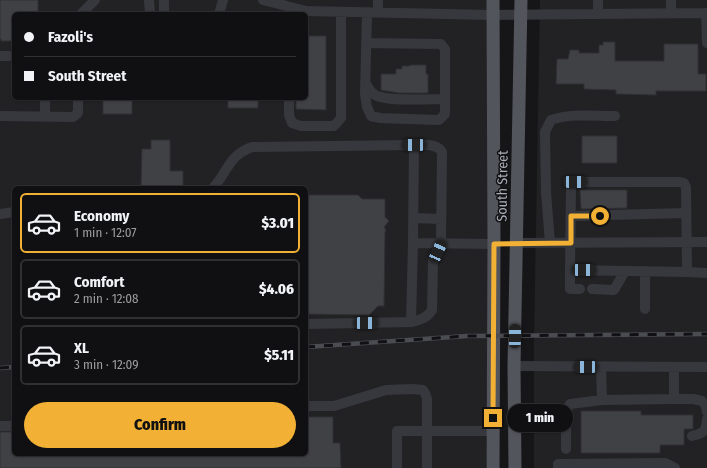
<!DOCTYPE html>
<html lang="en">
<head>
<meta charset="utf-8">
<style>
  :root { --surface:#101012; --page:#19191b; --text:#f1f3f6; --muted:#9c9d9f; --line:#303032; --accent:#f2b134 }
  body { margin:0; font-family:"Fira Sans Condensed",sans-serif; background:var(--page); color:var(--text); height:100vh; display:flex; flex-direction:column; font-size:15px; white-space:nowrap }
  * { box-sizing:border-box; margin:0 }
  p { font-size:13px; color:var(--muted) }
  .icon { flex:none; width:22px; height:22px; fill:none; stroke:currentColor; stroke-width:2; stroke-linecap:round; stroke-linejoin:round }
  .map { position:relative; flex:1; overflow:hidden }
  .details { position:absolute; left:12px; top:186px; width:296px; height:270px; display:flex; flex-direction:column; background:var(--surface); border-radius:6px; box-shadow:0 1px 3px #0004,0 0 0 1px var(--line) }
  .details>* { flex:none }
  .banner { position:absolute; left:12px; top:12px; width:296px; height:88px; border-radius:6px; box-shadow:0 1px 3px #0004,0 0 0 1px var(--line); display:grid; align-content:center; height:88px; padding:0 12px; background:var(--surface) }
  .end { position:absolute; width:18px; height:18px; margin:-9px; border:5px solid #f2b134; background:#111; box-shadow:0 0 0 2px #111 }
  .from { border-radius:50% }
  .bubble { position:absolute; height:28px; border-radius:14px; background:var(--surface); box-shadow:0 1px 3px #0004,0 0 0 1px var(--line); font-size:13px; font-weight:800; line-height:28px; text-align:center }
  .car { position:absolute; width:12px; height:24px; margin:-12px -6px; border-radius:5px; box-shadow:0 0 3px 1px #0007; background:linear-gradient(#222 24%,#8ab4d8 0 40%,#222 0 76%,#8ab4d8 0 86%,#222 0) }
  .banner b { display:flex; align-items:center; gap:14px; height:38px; font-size:15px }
  .banner b+b { border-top:1px solid var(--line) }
  .banner i { width:10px; height:10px; background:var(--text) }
  ul { padding:7px 0 0; list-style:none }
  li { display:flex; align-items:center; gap:12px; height:60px; margin:0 8px 6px; padding:0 4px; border:2px solid var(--line); border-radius:6px }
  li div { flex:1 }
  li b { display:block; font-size:15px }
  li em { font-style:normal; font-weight:800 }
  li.current { border-color:var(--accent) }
  li>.icon { width:36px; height:36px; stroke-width:1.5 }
  .button { display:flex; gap:8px; margin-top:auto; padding:8px 12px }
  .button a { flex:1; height:46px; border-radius:24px; background:var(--accent); color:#111; font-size:16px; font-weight:800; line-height:46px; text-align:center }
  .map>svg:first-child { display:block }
  .built { fill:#222225; fill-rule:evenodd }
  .building { fill:#404145; stroke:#303034 }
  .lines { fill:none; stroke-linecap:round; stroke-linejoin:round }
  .minor { stroke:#37383d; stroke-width:10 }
  .major { stroke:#53555c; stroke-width:13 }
  .rail-casing { stroke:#4a4c52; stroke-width:4.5 }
  .rail { stroke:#111113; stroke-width:3; stroke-dasharray:9; stroke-linecap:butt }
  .route { stroke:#f2b134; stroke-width:5 }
  .labels { text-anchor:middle; stroke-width:3; stroke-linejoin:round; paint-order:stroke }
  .street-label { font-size:14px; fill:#a8adb8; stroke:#111113 }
</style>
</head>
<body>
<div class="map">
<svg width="707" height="468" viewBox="0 0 707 468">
  <rect width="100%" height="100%" fill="#161618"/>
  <path class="built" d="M 0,0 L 491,0 L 486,468 L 0,468 ZM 14,14 L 306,14 L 306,98 L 14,98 ZM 14,188 L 306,188 L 306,454 L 14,454 Z
    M 540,0 L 707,0 L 707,468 L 534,468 L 534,341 Z"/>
  <path class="building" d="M 0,0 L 38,0 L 38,14 L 14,14 L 14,41 L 1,41 L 1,39 L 0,39 Z
    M 306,36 L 326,36 L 326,110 L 296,109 L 296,98 L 306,98 Z
    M 603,42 L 615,42 L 615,61 L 664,61 L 664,44 L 698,44 L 698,74 L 706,74 L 706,91 L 656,91 L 656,95 L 616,94 L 616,90 L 584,89 L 584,84 L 556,84 L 557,59 L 568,59 L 570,50 L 579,50 L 579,53 L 599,53 L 599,45 L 603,45 Z
    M 410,65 L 426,65 L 426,74 L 428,74 L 428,93 L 399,93 L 381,90 L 381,74 L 396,74 L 396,69 L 402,69 L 402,66 L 410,66 Z
    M 103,98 L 132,98 L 132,114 L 103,114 Z
    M 228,98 L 258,98 L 258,108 L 228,108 Z
    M 582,136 L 617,136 L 617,163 L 582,163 Z
    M 151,140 L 170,140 L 170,171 L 183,171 L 183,186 L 141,186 L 142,149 L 151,149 Z
    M 580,190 L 627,190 L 627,208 L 581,209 Z
    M 306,195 L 358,195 L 362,199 L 385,199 L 385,217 L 389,221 L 384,227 L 386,230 L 385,232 L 384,306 L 378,306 L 369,315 L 306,314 Z
    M 581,411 L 641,411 L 641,415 L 693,415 L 693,429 L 684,429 L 684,445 L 660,445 L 660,453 L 581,453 Z
    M 306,417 L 333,417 L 333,443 L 340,443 L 341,468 L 0,468 L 0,432 L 14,432 L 14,454 L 306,454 Z"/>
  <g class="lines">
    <path class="minor" d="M 149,0 L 150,14
      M 164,0 L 164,14
      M 263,0 L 306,11 L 493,15 L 707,13
      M 378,0 L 378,13
      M 671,13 L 671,0
      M 706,13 L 707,43
      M 81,14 L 95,0
      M 219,14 L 223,0
      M 598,14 L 598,0
      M 367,43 L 441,44 L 445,49 L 445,114 L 439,120 L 380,118 L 371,116 L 367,107 L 365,94 L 367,13
      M 0,56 L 14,56
      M 365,82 C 368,87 370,92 375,95 C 388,102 428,99 445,99
      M 289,98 L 289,115 L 292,123 L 301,126 L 334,126 L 341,118 L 341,12
      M 0,116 L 73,117 L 78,113 L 78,98
      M 45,117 L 45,98
      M 414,145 L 413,243 L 494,244
      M 575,182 L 680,182 L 684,183 L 686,187 L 687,272 L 570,270 L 571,187 L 572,184 Z
      M 213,188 C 229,170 228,156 252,147 L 414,145 C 423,145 437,143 442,152 L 441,244 L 433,261 L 432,310 C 427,318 420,320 411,322
      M 0,214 L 14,212
      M 571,216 L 686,213
      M 413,218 L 441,219
      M 517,243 L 707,242
      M 550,243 L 546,192 L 545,132 L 551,120 C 571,113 594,116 615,116
      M 570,270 L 570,289 L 580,289
      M 645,271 L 645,309
      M 687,272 L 707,273
      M 592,289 L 614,290 L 625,271
      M 306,324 L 411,322 L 413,243
      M 514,366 L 707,367
      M 601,367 L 602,400 L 674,399 L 674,367
      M 674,399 L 693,399 L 702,401 L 706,406 L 707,412
      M 306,406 L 334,406 L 386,390 L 412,389 L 423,390 L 425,393 L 427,399 L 427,468
      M 0,426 L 14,426
      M 692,436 C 704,433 706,432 707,419
      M 566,449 L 566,411 L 570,404 L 602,400
      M 397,468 L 397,431 L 493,431
      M 558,468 L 558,464 L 665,463 L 675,468"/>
    <path class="major" d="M 493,468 L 494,244 L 493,0
      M 515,468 L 514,366 L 521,0"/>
    <defs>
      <path id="rail" d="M 306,347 L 467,336 L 707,334
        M 0,368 L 14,367"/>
    </defs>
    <use href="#rail" class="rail-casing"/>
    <use href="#rail" class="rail"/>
  </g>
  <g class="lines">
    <path class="route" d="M 493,418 L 494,244 L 571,243 L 571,216 L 600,216"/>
  </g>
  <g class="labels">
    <g class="street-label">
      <text transform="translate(502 186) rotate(-89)" y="5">South Street</text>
    </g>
  </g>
</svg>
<i class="end from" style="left:600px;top:216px"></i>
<i class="end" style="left:493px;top:418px"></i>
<div class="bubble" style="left:507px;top:404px;width:66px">1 min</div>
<i class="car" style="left:414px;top:145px;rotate:269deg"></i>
<i class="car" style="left:575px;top:182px;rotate:90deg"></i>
<i class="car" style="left:438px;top:251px;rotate:24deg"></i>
<i class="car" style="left:584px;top:270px;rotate:91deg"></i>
<i class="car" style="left:366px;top:323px;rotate:89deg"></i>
<i class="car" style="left:515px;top:336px;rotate:1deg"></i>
<i class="car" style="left:586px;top:367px;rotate:270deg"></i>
<div class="banner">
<b><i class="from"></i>Fazoli's</b>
<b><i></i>South Street</b>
</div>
<section class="details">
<ul>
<li class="current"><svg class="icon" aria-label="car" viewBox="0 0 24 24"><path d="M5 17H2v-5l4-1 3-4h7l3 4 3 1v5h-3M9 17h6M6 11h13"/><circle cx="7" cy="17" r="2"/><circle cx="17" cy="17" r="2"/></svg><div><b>Economy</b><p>1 min · 12:07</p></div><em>$3.01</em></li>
<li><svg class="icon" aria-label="car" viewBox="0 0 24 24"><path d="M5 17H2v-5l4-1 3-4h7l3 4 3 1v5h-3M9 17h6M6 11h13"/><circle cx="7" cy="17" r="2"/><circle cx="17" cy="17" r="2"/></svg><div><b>Comfort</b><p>2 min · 12:08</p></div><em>$4.06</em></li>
<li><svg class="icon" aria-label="car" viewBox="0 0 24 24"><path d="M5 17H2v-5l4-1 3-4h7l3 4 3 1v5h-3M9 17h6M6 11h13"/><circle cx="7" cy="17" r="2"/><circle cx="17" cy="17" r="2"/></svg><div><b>XL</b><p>3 min · 12:09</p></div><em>$5.11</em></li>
</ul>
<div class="button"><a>Confirm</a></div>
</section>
</div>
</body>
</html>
